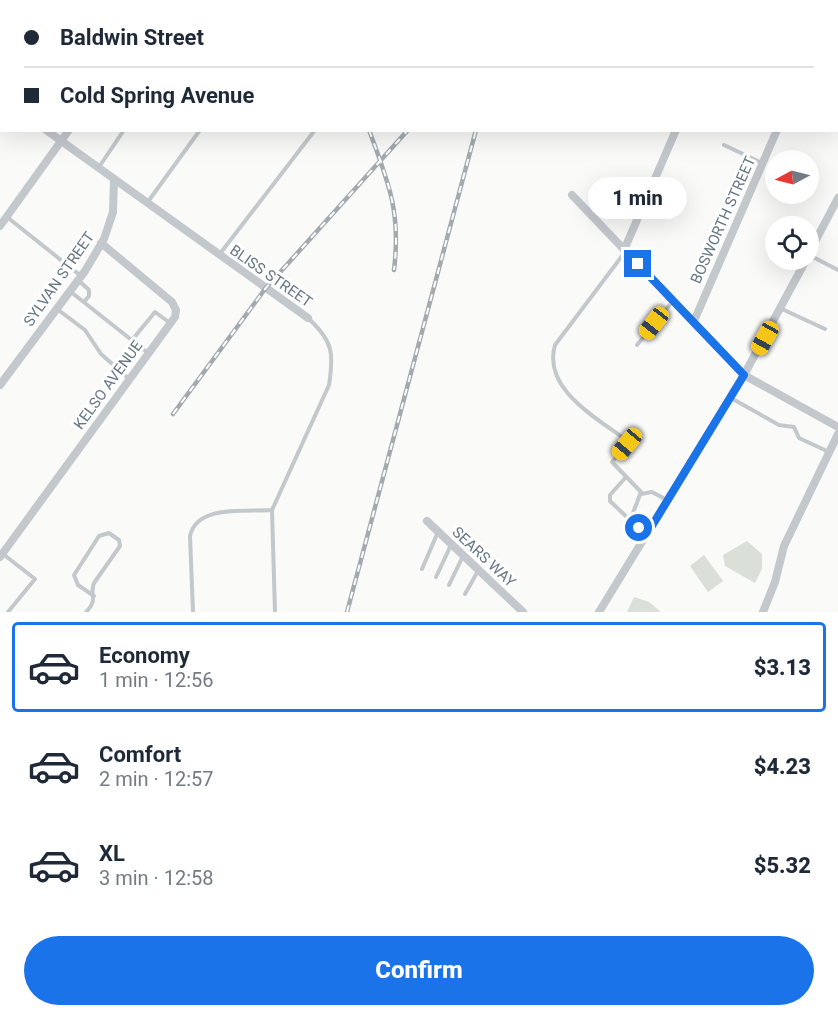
<!DOCTYPE html>
<html lang="en">
<head>
<meta charset="utf-8">
<style>
  :root { --surface:#fff; --page:#f2f2f3; --text:#1f2937; --muted:#747a83; --line:#e0e1e3; --accent:#1a73e8 }
  body { margin:0; font-family:Roboto,sans-serif; background:var(--page); color:var(--text); height:100vh; display:flex; flex-direction:column; font-size:22px; white-space:nowrap }
  * { box-sizing:border-box; margin:0 }
  p { font-size:20px; color:var(--muted) }
  .icon { flex:none; width:33px; height:33px; fill:none; stroke:currentColor; stroke-width:2; stroke-linecap:round; stroke-linejoin:round }
  .map { position:relative; height:612px; overflow:hidden }
  .sheet { display:flex; flex-direction:column; background:var(--surface); flex:1 }
  .sheet>* { flex:none }
  .top-card { position:absolute; left:0px; top:0px; width:838px; height:132px; box-shadow:0 6px 24px #0002; display:grid; align-content:center; height:132px; padding:0 24px; background:var(--surface) }
  .needle { width:39px; rotate:263deg }
  .tools { position:absolute; left:765px; top:150px; display:grid; gap:12px }
  .tools a { display:grid; place-items:center; width:54px; height:54px; border-radius:50%; background:var(--surface); box-shadow:0 6px 24px #0002; font-size:30px }
  .end { position:absolute; width:27px; height:27px; margin:-14px; border:8px solid #1a73e8; background:#fff; box-shadow:0 0 0 3px #fff }
  .from { border-radius:50% }
  .bubble { position:absolute; height:42px; border-radius:21px; background:var(--surface); box-shadow:0 6px 24px #0002; font-size:20px; font-weight:800; line-height:42px; text-align:center }
  .car { position:absolute; width:18px; height:36px; margin:-18px -9px; border-radius:8px; box-shadow:0 0 4px 2px #0007; background:linear-gradient(#f5c518 24%,#345 0 40%,#f5c518 0 76%,#345 0 86%,#f5c518 0) }
  .top-card b { display:flex; align-items:center; gap:21px; height:57px; font-size:22px }
  .top-card b+b { border-top:2px solid var(--line) }
  .top-card i { width:15px; height:15px; background:var(--text) }
  ul { padding:10px 0 0; list-style:none }
  li { display:flex; align-items:center; gap:18px; height:90px; margin:0 12px 9px; padding:0 12px; border:3px solid transparent; border-radius:6px }
  li div { flex:1 }
  li b { display:block; font-size:22px }
  li em { font-style:normal; font-weight:800 }
  li.current { border-color:var(--accent) }
  li>.icon { width:54px; height:54px; stroke-width:1.5 }
  .action { display:flex; gap:12px; margin-top:auto; padding:12px 24px }
  .action a { flex:1; height:69px; border-radius:36px; background:var(--accent); color:#fff; font-size:24px; font-weight:800; line-height:69px; text-align:center }
  .map>svg:first-child { display:block }
  .green { fill:#dadfd7 }
  .lines { fill:none; stroke-linecap:round; stroke-linejoin:round }
  .service { stroke:#c3c8cc; stroke-width:4 }
  .minor { stroke:#c3c8cc; stroke-width:8 }
  .rail-casing { stroke:#a2aab0; stroke-width:4.5 }
  .rail { stroke:#fff; stroke-width:2; stroke-dasharray:7; stroke-linecap:butt }
  .route { stroke:#1a73e8; stroke-width:8 }
  .labels { text-anchor:middle; stroke-width:6; stroke-linejoin:round; paint-order:stroke }
  .street-label { font-size:15px; fill:#657683; stroke:#fff }
</style>
</head>
<body>
<div class="map">
<svg width="838" height="612" viewBox="0 0 838 612">
  <rect width="100%" height="100%" fill="#fafaf8"/>
  <path class="green" d="M 747,541 L 762,554 L 762,569 L 755,583 L 725,566 L 723,555 Z
    M 704,555 L 723,581 L 708,592 L 690,566 Z
    M 634,597 L 649,602 L 661,612 L 627,612 Z"/>
  <g class="lines">
    <path class="service" d="M 14,0 L 14,2
      M 754,0 L 758,2
      M 807,0 L 810,2
      M 751,2 L 751,0
      M 0,35 L 2,33
      M 0,65 L 2,65
      M 724,145 L 762,163
      M 99,167 L 124,130
      M 147,203 L 200,130
      M 7,217 L 81,276
      M 625,252 L 555,345 C 542,389 597,418 626,440 L 627,444 L 612,462 L 641,492 L 631,518 L 634,525 L 646,534
      M 219,255 L 315,130
      M 809,255 L 838,270
      M 78,280 L 89,290 L 89,296 L 84,302
      M 71,292 L 148,353
      M 57,309 L 85,330 L 101,354 L 128,378
      M 782,309 L 825,329
      M 132,340 L 155,312 L 170,323
      M 637,345 L 672,302
      M 731,398 L 779,425 L 794,427 L 799,438 L 829,452
      M 626,477 L 610,495 L 610,501 L 631,521
      M 641,494 L 652,492 L 667,500
      M 3,554 L 35,579 L 8,612
      M 422,569 L 438,532
      M 436,577 L 451,545
      M 449,585 L 463,556
      M 465,594 L 478,571
      M 86,612 C 99,599 89,596 94,583 L 120,546 L 119,540 L 109,533 L 99,536 L 74,575 L 78,585 L 94,596
      M 193,612 L 190,536 C 197,504 246,512 272,510
      M 275,612 L 272,510 L 329,385 C 334,353 333,341 308,318"/>
    <path class="minor" d="M 166,2 L 167,0
      M 732,2 L 732,0
      M 834,2 L 834,0
      M 0,97 L 2,98
      M 46,130 L 308,318
      M 572,195 L 744,375 L 838,427
      M 0,226 L 69,130
      M 624,250 L 676,130
      M 808,255 L 838,198
      M 694,321 L 777,130
      M 0,385 L 85,271 L 104,239 L 113,212 L 114,179
      M 427,521 L 523,612
      M 0,557 L 175,317 L 176,310 L 172,302 L 101,243
      M 599,612 L 744,375 L 806,260
      M 763,612 L 775,582 L 784,546 L 838,434"/>
    <defs>
      <path id="rail" d="M 323,0 L 324,2
        M 344,0 L 344,2
        M 355,2 L 356,0
        M 371,2 L 372,0
        M 473,2 L 474,0
        M 510,2 L 510,0
        M 369,130 C 389,184 401,212 394,270
        M 173,414 L 265,289 L 408,130
        M 347,612 L 476,130"/>
    </defs>
    <use href="#rail" class="rail-casing"/>
    <use href="#rail" class="rail"/>
  </g>
  <g class="lines">
    <path class="route" d="M 638,264 L 744,375 L 647,534 L 639,528"/>
  </g>
  <g class="labels">
    <g class="street-label">
      <text transform="translate(723 220) rotate(-66)" y="5">BOSWORTH STREET</text>
      <text transform="translate(271 276) rotate(35)" y="5">BLISS STREET</text>
      <text transform="translate(59 279) rotate(-55)" y="5">SYLVAN STREET</text>
      <text transform="translate(108 385) rotate(-54)" y="5">KELSO AVENUE</text>
      <text transform="translate(484 557) rotate(43)" y="5">SEARS WAY</text>
    </g>
  </g>
</svg>
<div class="tools">
<a><svg class="needle" viewBox="-14 -14 28 28"><path d="M0-13l5 13h-10z" fill="#e53935"/><path d="M0 13l5-13h-10z" fill="#747a83"/></svg></a>
<a><svg class="icon" aria-label="locate" viewBox="0 0 24 24"><circle cx="12" cy="12" r="6"/><path d="M12 2v4M12 18v4M2 12h4M18 12h4"/></svg></a>
</div>
<i class="end from" style="left:639px;top:528px"></i>
<i class="end" style="left:638px;top:264px"></i>
<div class="bubble" style="left:588px;top:177px;width:99px">1 min</div>
<i class="car" style="left:654px;top:323px;rotate:218deg"></i>
<i class="car" style="left:765px;top:338px;rotate:209deg"></i>
<i class="car" style="left:627px;top:444px;rotate:220deg"></i>
<div class="top-card">
<b><i class="from"></i>Baldwin Street</b>
<b><i></i>Cold Spring Avenue</b>
</div>
</div>
<section class="sheet">
<ul>
<li class="current"><svg class="icon" aria-label="car" viewBox="0 0 24 24"><path d="M5 17H2v-5l4-1 3-4h7l3 4 3 1v5h-3M9 17h6M6 11h13"/><circle cx="7" cy="17" r="2"/><circle cx="17" cy="17" r="2"/></svg><div><b>Economy</b><p>1 min · 12:56</p></div><em>$3.13</em></li>
<li><svg class="icon" aria-label="car" viewBox="0 0 24 24"><path d="M5 17H2v-5l4-1 3-4h7l3 4 3 1v5h-3M9 17h6M6 11h13"/><circle cx="7" cy="17" r="2"/><circle cx="17" cy="17" r="2"/></svg><div><b>Comfort</b><p>2 min · 12:57</p></div><em>$4.23</em></li>
<li><svg class="icon" aria-label="car" viewBox="0 0 24 24"><path d="M5 17H2v-5l4-1 3-4h7l3 4 3 1v5h-3M9 17h6M6 11h13"/><circle cx="7" cy="17" r="2"/><circle cx="17" cy="17" r="2"/></svg><div><b>XL</b><p>3 min · 12:58</p></div><em>$5.32</em></li>
</ul>
<div class="action"><a>Confirm</a></div>
</section>
</body>
</html>
